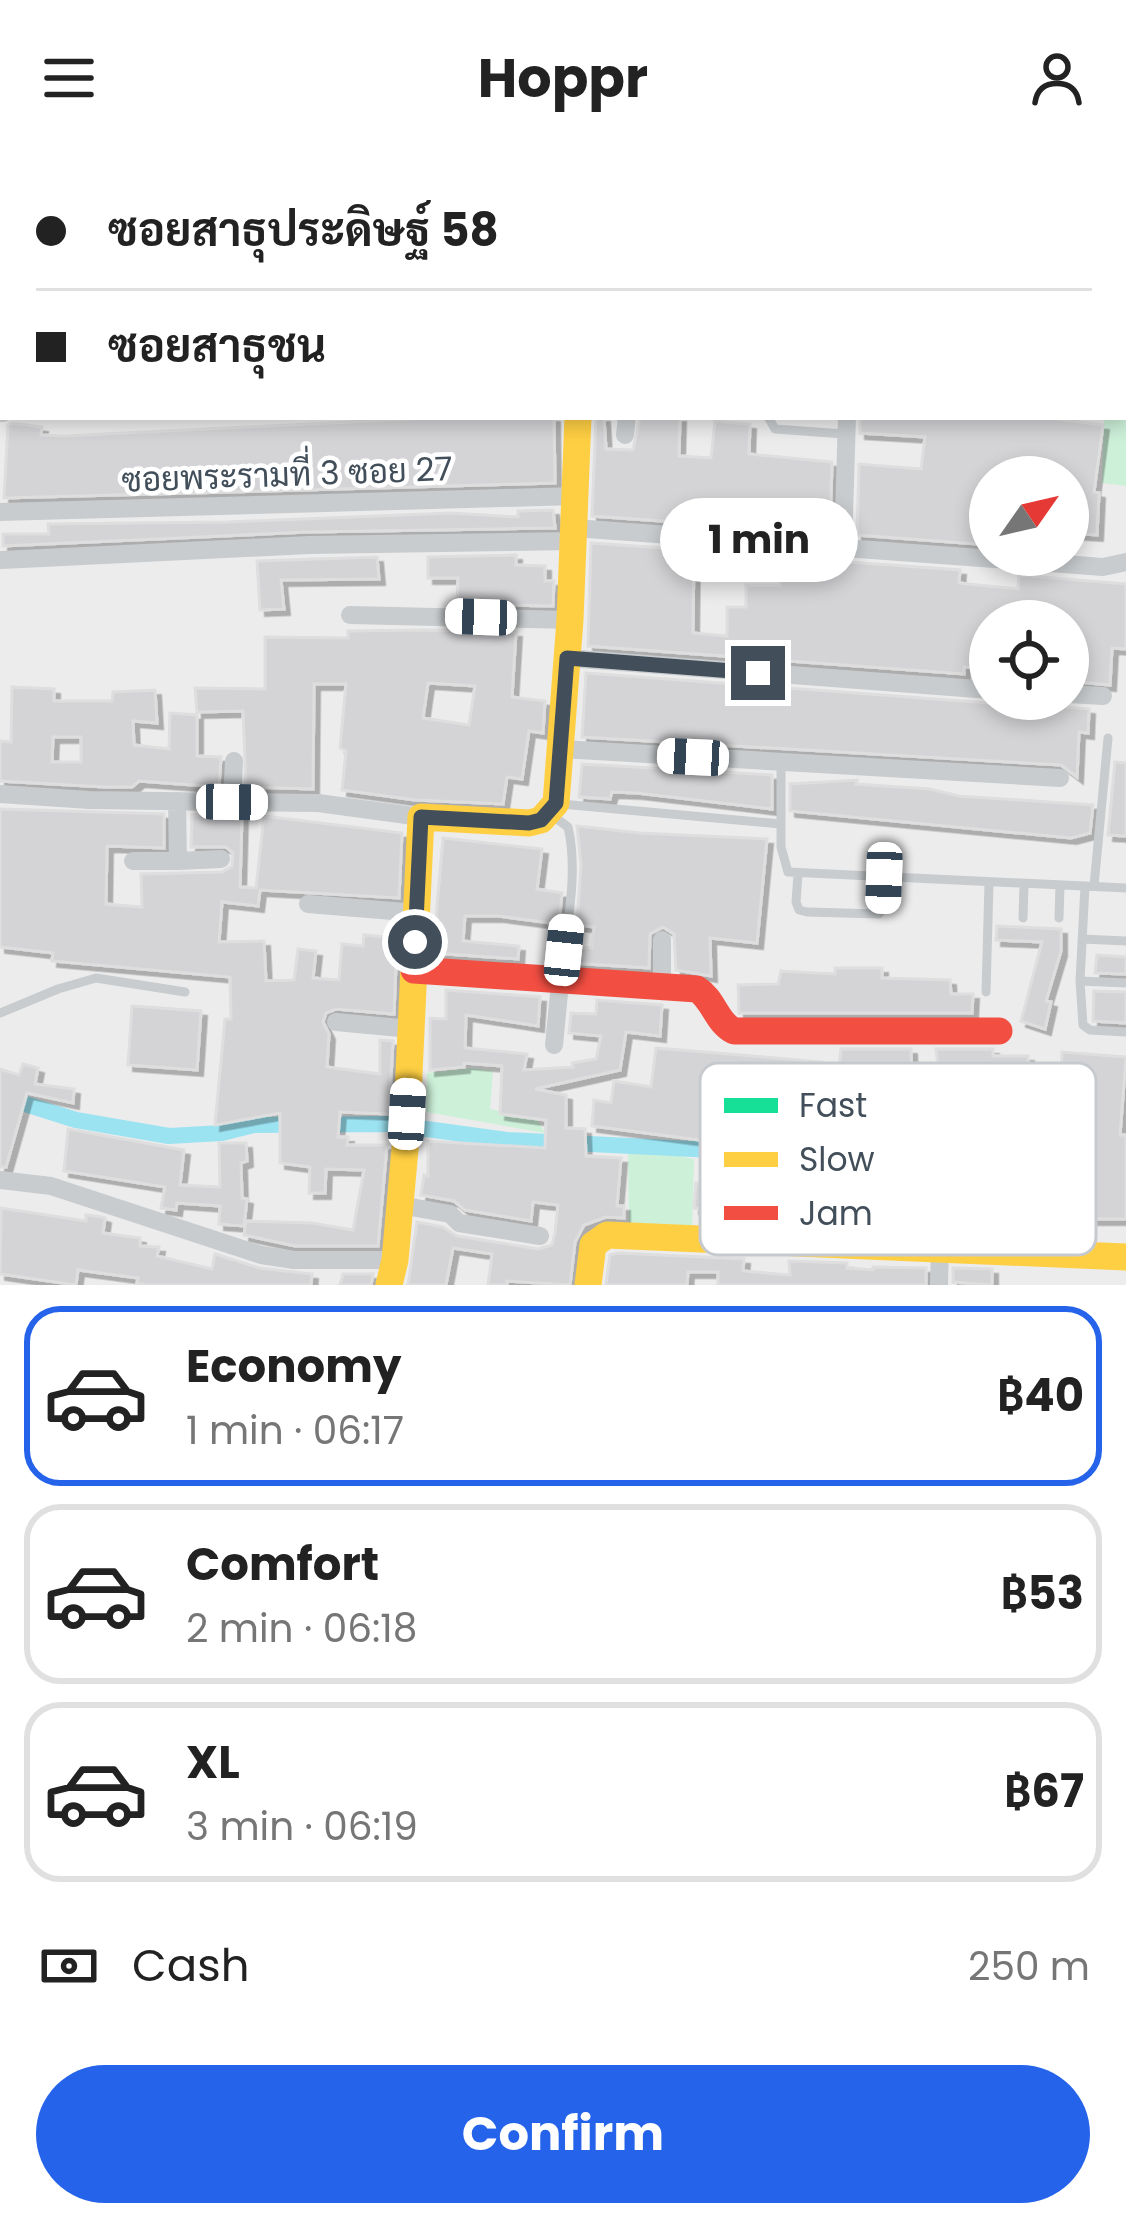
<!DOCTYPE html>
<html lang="en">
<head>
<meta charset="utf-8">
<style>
  :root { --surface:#fff; --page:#f2f2f2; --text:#222; --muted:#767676; --line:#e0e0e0; --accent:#2563eb }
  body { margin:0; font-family:Poppins,Sarabun,sans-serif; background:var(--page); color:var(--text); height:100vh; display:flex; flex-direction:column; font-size:45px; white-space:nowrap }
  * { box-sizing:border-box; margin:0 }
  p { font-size:39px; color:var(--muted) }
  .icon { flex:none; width:66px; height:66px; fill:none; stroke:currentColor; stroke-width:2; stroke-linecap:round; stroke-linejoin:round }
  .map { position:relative; height:1129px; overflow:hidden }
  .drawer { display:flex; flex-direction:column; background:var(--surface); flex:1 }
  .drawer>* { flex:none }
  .top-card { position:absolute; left:0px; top:0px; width:1128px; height:264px; box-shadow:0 6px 18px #0003; display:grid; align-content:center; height:264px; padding:0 36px; background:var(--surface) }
  .needle { width:78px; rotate:56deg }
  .controls { position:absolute; left:969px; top:300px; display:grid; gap:24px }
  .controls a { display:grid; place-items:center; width:120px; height:120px; border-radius:50%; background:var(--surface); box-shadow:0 6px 18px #0003; font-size:60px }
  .end { position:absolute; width:54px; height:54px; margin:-27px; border:15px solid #424f5a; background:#fff; box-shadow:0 0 0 6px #fff }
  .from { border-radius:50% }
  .bubble { position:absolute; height:84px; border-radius:42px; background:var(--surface); box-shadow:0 6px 18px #0003; font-size:39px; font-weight:700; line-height:84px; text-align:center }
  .car { position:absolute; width:36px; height:72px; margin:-36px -18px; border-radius:15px; box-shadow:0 0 9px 3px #0007; background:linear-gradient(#fff 24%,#345 0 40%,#fff 0 76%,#345 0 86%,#fff 0) }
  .top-card b { display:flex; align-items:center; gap:42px; height:114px; font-size:45px }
  .top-card b+b { border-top:3px solid var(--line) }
  .top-card i { width:30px; height:30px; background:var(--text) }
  ul { padding:21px 0 0; list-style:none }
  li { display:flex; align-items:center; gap:36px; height:180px; margin:0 24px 18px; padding:0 12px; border:6px solid var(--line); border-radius:36px }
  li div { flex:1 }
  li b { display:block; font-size:45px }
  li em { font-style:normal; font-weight:700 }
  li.on { border-color:var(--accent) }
  li>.icon { width:108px; height:108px; stroke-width:1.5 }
  .pay { display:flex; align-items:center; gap:30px; height:132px; padding:0 36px; font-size:45px }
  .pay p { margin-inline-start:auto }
  .action { display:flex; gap:24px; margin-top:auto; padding:24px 36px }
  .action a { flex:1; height:138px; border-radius:72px; background:var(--accent); color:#fff; font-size:48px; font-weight:700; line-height:138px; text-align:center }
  header { display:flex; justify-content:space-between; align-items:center; height:156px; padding:0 36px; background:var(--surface); font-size:54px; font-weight:700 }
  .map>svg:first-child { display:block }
  .green { fill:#cdf0d9 }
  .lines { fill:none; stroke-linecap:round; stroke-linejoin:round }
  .canal { stroke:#9ce3f2; stroke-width:16 }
  .building { fill:#d4d4d7; stroke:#dededf; stroke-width:3; fill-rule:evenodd; filter:url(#shadow) }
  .lane { stroke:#c8ccce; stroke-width:9 }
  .street { stroke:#c8ccce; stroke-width:18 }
  .fast { stroke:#16e098; stroke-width:27 }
  .slow { stroke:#ffcf43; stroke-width:27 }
  .jam { stroke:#f24e42; stroke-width:27 }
  .route { stroke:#424f5a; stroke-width:15 }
  .labels { text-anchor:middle; stroke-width:9; stroke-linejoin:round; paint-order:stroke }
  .street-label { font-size:33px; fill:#424f5a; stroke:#fff }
  .key { fill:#fff; stroke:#c6cace; stroke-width:3 }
  .key-label { font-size:33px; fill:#424f5a }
</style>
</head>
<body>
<header><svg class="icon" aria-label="menu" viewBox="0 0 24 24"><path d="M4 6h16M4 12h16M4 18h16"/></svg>Hoppr<svg class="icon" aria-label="person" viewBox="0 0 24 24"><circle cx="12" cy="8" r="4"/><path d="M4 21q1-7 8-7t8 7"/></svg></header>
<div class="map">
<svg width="1126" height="1129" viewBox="0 0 1126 1129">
  <defs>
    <filter id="shadow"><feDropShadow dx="5.5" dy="5.5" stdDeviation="0" flood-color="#0004"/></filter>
  </defs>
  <rect width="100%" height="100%" fill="#edecec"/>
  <path class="green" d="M 1126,44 L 1126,330 L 1102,327 L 1104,263 L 1097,261 L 1125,261 Z
    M 472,912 L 493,915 L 490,953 L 537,963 L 545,977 L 426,956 L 427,917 Z
    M 628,997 L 668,998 L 694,1003 L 692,1074 L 629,1072 Z"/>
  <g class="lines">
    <path class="canal" d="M 173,0 L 205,3
      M 1125,40 L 1126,40
      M 0,940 L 76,964 L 169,980 L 222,977 L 254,969 L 390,968 L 507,984 L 713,994 L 767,990 L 834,1006 L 898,1005
      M 995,1013 L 1126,1011"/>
  </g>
  <path class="building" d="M 452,261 L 554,261 L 555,327 L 4,342 L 8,269 L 12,267 L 42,271 L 41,279 L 63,280 Z
    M 596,261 L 604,261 L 606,293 L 633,294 L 640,261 L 680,261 L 679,300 L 711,302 L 715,265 L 750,268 L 749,298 L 832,306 L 830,377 L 592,360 Z
    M 860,261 L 1043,261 L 1103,269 L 1094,336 L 1099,337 L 1097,379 L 1068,377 L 1068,321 L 990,321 L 990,389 L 857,379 L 859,308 L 921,313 L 925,281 L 860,277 Z
    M 553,354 L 555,372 L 308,376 L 3,390 L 3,378 L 49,378 L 48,368 L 226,366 L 451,357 L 518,361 L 518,355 Z
    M 591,387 L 694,394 L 693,477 L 727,480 L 727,451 L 746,451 L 746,429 L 780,429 L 780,401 L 960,414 L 959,427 L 1018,433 L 1019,419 L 1126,428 L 1126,493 L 1112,492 L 1110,529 L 1068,525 L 1068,465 L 990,465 L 990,512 L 964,511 L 964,518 L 588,490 Z
    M 516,399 L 516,409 L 545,410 L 545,425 L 554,425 L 553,450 L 457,448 L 458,422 L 428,422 L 428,401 Z
    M 377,401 L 379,423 L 281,424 L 284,453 L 260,454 L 257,405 Z
    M 424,474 L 516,476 L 512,541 L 545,545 L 543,577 L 529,575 L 522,623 L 507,621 L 503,648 L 415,644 L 342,634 L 346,595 L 340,592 L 346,528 L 314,528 L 313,633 L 246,631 L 243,555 L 197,556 L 195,532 L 265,533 L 265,481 L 348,482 L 348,475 ZM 428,527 L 475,530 L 469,569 L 423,562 Z
    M 586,517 L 989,547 L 1000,543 L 1057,546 L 1066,551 L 1089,553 L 1088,577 L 1079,576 L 1077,621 L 1061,609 L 582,581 Z
    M 12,531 L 54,533 L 54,545 L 112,545 L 113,536 L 155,534 L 157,567 L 133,565 L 134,589 L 169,593 L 170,557 L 197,559 L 197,600 L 221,601 L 219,631 L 139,625 L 132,631 L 105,631 L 0,625 L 0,585 L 11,586 ZM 53,581 L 81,581 L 81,606 L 52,606 Z
    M 1115,606 L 1126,607 L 1126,680 L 1108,679 Z
    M 582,608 L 772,619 L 772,653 L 637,637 L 612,636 L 610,643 L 579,641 Z
    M 857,624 L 856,628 L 930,633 L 959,640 L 1093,649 L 1090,677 L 1071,682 L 790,655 L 790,628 Z
    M 0,653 L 164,658 L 164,692 L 107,690 L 106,748 L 142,751 L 141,718 L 222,716 L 232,710 L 233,697 L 226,691 L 191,691 L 192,659 L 242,659 L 240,731 L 256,732 L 264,660 L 402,677 L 399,742 L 260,734 L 258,750 L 222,746 L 219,786 L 264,785 L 266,825 L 294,824 L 298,793 L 316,795 L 313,822 L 339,824 L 342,788 L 363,790 L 364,779 L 397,782 L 394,858 L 336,853 L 326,857 L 323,866 L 329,878 L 327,911 L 380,918 L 380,884 L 393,885 L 389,958 L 340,956 L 338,981 L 348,981 L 347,989 L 387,989 L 378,1090 L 295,1090 L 244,1079 L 246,1065 L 312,1067 L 353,1074 L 364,1014 L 326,1013 L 325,1037 L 309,1037 L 310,1011 L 280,1007 L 280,957 L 215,969 L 225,863 L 231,863 L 230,821 L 52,805 L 53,797 L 0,791 Z
    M 577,670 L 640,677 L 767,683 L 757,787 L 710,782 L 711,820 L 676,814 L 674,778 L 663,771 L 650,778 L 649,812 L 572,807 L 574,791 L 592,792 L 594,771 L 577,769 L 581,708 Z
    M 443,682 L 542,693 L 537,733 L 562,737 L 559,768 L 498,760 L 465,760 L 463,785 L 519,790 L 518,803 L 433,797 Z
    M 997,770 L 1061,773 L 1061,795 L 1046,845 L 1051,846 L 1045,873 L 1021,865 L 1042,786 L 996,784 Z
    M 1097,799 L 1126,801 L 1126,818 L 1095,817 Z
    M 835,812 L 882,812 L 882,822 L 950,824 L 951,838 L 973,838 L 972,857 L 739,857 L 738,829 L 778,828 L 781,815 L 835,818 Z
    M 446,834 L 540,841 L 538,870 L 466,859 L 465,892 L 527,898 L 524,914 L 573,911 L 572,907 L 596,903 L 601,880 L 569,877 L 571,857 L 596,858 L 597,844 L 662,849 L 660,880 L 626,876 L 620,914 L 535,933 L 566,939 L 566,972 L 585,973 L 586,1000 L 621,1002 L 617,1050 L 624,1050 L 624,1062 L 606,1061 L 584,1069 L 575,1086 L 570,1129 L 507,1125 L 507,1129 L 488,1129 L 492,1098 L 453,1092 L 446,1129 L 408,1129 L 417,1066 L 443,1071 L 457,1080 L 538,1093 L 552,1089 L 555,1077 L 558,1049 L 533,1046 L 531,1065 L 465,1054 L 454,1045 L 421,1039 L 424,1019 L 428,1020 L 428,985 L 545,992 L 546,964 L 500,958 L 502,910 L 464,907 L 464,911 L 430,914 L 430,862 L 446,863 Z
    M 1094,835 L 1126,836 L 1126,867 L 1093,865 Z
    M 132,850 L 201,855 L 197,914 L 128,909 Z
    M 656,892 L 822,906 L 811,980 L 716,974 L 715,986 L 592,970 L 594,944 L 611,947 L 614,925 L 651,931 Z
    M 841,893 L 911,893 L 913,955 L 944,959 L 936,893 L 993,893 L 993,900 L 1028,900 L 1027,941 L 1050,943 L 1052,932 L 1061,933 L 1062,896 L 1126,901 L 1120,979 L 1126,979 L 1126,1063 L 1085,1063 L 1092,957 L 1066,952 L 1066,977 L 1018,974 L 1013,1019 L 1040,1020 L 1039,1037 L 1051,1037 L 1051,1078 L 1063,1080 L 1025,1079 L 1025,1045 L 1010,1043 L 1010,1036 L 990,1030 L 952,1030 L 948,1072 L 928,1069 L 809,1070 L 809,1040 L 876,1041 L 878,998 L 862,997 L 862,986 L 836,987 L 835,962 L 863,961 L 864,951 L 887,950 L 888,918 L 839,913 Z
    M 23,908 L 38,912 L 35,928 L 74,933 L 73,947 L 27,937 L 6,1011 L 0,1011 L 0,913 L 19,919 Z
    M 68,973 L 184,994 L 180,1029 L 220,1031 L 219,987 L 246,987 L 247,1005 L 241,1007 L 242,1042 L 247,1043 L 244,1070 L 219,1068 L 220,1050 L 177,1047 L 176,1054 L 161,1052 L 165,1031 L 64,1015 Z
    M 755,1004 L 771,1006 L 769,1068 L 767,1061 L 694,1052 L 696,1027 L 753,1035 Z
    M 1,1052 L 86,1065 L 86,1059 L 102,1061 L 105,1062 L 103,1077 L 140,1082 L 140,1090 L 159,1091 L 157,1100 L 212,1113 L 215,1098 L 259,1112 L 312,1118 L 311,1129 L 147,1129 L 137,1127 L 138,1122 L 78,1114 L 76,1129 L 0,1118 Z
    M 618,1097 L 744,1103 L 743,1115 L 790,1119 L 789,1105 L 847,1107 L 847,1112 L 873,1114 L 873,1111 L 926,1112 L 926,1129 L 718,1129 L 718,1116 L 688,1116 L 687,1129 L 606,1129 L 610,1099 Z
    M 953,1112 L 992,1113 L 992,1129 L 953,1126 Z
    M 343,1118 L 373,1118 L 371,1129 L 340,1129 Z"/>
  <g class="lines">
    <path class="lane" d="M 0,108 L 3,108
      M 0,127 L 3,127
      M 768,261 L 775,273 L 844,278
      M 781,606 L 781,691 L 788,716 L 1126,732
      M 561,648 L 781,668
      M 553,660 L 568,671 C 579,718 566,773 561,821
      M 798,718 L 796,746 L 799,754 L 807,756 L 879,758 L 883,752 L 884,722
      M 1085,730 L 1080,825 L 1083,869 L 1090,874 L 1126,876
      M 1094,730 L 1108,582
      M 1023,762 L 1024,729
      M 1059,762 L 1060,730
      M 1082,783 L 1126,785
      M 1080,825 L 1126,827
      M 986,836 L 989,727
      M 0,857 L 58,833 L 96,822 L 185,836"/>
    <path class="street" d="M 0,257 L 3,257
      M 625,279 L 627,261
      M 0,356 L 576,340
      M 574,372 L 1103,411 L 1126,406
      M 843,392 L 847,261
      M 2,404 L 309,389 L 573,385
      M 350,459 L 570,464
      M 567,502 L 990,534
      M 1068,538 L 1103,540
      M 561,593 L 1060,622
      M 0,638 L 89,644 L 318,647 L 421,661
      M 177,645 L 178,705 L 221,703
      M 232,646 L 234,605
      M 133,705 L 178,705
      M 308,748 L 417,757
      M 662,784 L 662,831
      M 336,866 L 411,873
      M 554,889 L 560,827
      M 0,1024 L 51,1030 L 261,1099 L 294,1104 L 395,1104
      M 400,1049 L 450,1058 L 459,1067 L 540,1080
      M 781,1086 L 785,1032
      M 939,1129 L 940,1091"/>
    <path class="fast" d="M 554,0 L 555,3"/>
    <path class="slow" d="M 389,1129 L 395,1104 L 406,982 L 421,661 L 529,667 L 541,664 L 556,647 L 570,464 L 578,261
      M 588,1129 L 593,1089 L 607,1079 L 1126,1101"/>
    <path class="jam" d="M 414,814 L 697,833 C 714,844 716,866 734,875 L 999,875"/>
  </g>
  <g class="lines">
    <path class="route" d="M 415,786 L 421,661 L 529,667 L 541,664 L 556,647 L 567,502 L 758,517"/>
  </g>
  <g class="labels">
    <g class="street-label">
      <text transform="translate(287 318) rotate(-2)" y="12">ซอยพระรามที่ 3 ซอย 27</text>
    </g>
  </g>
  <rect x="700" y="907" width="396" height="192" rx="18" class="key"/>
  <rect x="724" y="942" width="54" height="15" fill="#16e098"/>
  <rect x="724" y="996" width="54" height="15" fill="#ffcf43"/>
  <rect x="724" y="1050" width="54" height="14" fill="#f24e42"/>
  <g class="key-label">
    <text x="799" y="961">Fast</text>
    <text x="799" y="1015">Slow</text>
    <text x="799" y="1069">Jam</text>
  </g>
</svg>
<div class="controls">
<a><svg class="needle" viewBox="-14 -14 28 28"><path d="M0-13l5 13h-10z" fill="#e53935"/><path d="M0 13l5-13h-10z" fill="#767676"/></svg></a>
<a><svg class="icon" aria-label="locate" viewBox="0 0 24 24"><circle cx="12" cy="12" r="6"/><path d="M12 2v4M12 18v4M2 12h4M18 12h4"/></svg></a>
</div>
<i class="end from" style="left:415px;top:786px"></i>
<i class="end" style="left:758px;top:517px"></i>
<div class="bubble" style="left:660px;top:342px;width:198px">1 min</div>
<i class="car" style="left:481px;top:461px;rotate:272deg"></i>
<i class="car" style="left:693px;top:601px;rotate:273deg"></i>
<i class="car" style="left:232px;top:646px;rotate:91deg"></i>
<i class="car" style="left:884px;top:722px;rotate:182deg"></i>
<i class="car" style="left:564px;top:794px;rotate:6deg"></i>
<i class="car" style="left:407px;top:958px;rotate:3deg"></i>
<div class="top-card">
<b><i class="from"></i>ซอยสาธุประดิษฐ์ 58</b>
<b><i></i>ซอยสาธุชน</b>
</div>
</div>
<section class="drawer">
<ul>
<li class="on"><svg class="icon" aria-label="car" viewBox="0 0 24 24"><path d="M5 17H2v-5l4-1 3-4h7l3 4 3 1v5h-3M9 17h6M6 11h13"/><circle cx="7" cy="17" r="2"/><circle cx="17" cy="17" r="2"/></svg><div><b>Economy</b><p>1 min · 06:17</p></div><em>฿40</em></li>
<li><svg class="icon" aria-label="car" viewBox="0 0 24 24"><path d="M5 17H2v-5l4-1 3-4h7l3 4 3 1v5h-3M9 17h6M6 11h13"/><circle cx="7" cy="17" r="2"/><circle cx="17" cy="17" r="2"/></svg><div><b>Comfort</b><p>2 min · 06:18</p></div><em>฿53</em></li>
<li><svg class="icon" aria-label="car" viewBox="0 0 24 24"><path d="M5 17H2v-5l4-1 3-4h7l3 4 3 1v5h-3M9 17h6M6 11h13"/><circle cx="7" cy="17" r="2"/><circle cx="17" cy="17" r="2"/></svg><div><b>XL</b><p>3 min · 06:19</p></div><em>฿67</em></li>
</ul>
<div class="pay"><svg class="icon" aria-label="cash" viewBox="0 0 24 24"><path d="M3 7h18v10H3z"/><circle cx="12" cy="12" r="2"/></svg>Cash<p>250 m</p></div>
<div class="action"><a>Confirm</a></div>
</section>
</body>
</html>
